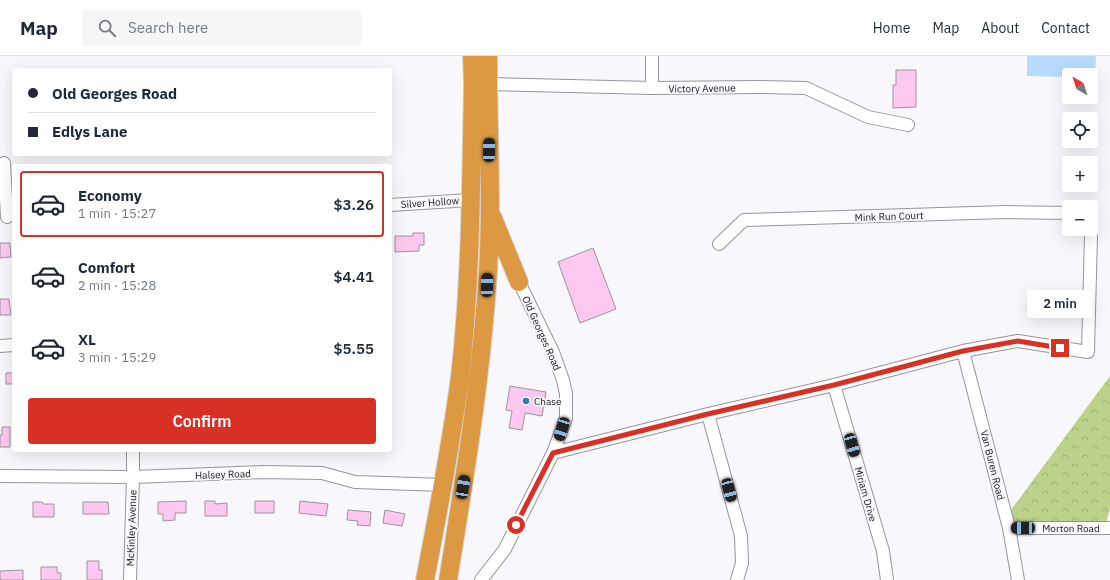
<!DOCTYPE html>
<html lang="en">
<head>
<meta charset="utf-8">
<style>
  :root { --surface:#fff; --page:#f6f6f7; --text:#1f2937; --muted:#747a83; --line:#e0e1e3; --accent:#d93025 }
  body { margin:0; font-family:"IBM Plex Sans",sans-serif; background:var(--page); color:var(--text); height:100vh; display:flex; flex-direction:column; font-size:15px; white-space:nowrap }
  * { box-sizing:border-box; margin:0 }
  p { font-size:13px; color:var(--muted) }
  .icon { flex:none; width:22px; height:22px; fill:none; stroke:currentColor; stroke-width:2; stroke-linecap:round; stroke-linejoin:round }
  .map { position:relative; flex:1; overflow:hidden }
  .sheet { position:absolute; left:12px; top:108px; width:380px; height:288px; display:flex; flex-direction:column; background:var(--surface); border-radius:4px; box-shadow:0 4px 16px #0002 }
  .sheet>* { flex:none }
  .hud { position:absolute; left:12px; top:12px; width:380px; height:88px; border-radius:4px; box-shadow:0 4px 16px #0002; display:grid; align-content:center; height:88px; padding:0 16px; background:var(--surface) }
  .needle { width:26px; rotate:321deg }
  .fabs { position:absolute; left:1062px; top:12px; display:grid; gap:8px }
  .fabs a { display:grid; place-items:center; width:36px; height:36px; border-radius:4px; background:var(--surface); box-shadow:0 4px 16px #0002; font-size:20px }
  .end { position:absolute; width:18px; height:18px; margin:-9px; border:5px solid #d93025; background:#fff; box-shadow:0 0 0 2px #fff }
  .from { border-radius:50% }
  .bubble { position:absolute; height:28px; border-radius:4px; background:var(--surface); box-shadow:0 4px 16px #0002; font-size:13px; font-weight:600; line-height:28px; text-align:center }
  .car { position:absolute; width:12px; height:24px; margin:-12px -6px; border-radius:5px; box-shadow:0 0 3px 1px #0007; background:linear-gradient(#222 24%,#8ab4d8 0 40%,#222 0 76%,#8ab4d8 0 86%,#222 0) }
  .hud b { display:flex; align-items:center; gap:14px; height:38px; font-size:15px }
  .hud b+b { border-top:1px solid var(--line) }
  .hud i { width:10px; height:10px; background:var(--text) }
  ul { padding:7px 0 0; list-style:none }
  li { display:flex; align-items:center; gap:12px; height:66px; margin:0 8px 6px; padding:0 8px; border:2px solid transparent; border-radius:4px }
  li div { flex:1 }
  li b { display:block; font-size:15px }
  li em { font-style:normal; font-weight:600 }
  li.selected { border-color:var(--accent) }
  li>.icon { width:36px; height:36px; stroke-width:1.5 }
  .button { display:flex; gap:8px; margin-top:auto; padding:8px 16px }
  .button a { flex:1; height:46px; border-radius:4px; background:var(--accent); color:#fff; font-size:16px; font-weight:600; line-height:46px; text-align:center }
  header { display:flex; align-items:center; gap:24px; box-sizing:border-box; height:56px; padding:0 20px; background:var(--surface); border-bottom:1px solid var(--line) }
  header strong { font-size:19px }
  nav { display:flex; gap:22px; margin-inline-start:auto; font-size:14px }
  .search { width:280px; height:36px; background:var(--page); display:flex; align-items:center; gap:10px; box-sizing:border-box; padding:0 14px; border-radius:4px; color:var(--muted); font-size:15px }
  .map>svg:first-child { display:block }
  .forest { fill:url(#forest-crowns) }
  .water { fill:#b8dbfc }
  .building { fill:#fcc8ef; stroke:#9b969a }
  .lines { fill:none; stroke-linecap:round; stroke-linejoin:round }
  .minor-casing { stroke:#96959a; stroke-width:14 }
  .highway-casing { stroke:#d6d5d6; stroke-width:20 }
  .minor { stroke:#fff; stroke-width:12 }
  .highway { stroke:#dc9941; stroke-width:18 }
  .route { stroke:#d93025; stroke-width:5 }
  .poi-dot { fill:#347cb1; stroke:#f8f7fc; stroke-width:1.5 }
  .labels { text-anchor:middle; stroke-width:3.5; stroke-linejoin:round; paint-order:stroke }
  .street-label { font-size:10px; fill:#19181a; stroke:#f8f7fc }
  .poi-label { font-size:10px; fill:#19181a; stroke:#f8f7fc; text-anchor:start }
</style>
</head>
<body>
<header>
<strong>Map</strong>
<div class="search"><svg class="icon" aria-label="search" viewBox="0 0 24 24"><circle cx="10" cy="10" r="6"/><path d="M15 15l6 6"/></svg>Search here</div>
<nav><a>Home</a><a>Map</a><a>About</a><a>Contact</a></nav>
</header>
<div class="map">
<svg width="1110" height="524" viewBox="0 0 1110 524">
  <defs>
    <pattern id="forest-crowns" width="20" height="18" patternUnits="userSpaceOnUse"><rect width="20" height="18" fill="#bbd28b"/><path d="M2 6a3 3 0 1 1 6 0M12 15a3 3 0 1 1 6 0" fill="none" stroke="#a0b477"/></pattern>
  </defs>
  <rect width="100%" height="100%" fill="#f8f7fc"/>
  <path class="forest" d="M 1110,320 L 1110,453 L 1104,474 L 1012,473 L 1008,458 Z"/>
  <path class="water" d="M 1027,0 L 1096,0 L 1095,21 L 1091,21 L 1091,19 L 1069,19 L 1069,21 L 1027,20 Z"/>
  <path class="building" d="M 896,14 L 916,14 L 916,51 L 893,52 L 893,29 L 896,29 Z
    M 413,177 L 424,177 L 424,189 L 419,189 L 419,195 L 395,196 L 395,180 L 413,180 Z
    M 0,187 L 10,187 L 11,201 L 0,202 Z
    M 593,192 L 616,253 L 580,267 L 558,206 Z
    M 0,243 L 9,243 L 11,259 L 0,259 Z
    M 6,317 L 14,317 L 14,328 L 6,328 Z
    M 510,330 L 546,336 L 542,360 L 525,357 L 522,374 L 509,372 L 512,355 L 506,354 Z
    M 2,371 L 10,371 L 10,391 L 0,391 L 0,379 L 2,379 Z
    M 186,445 L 186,457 L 175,457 L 175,464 L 163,465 L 163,458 L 158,458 L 158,446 Z
    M 205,445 L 215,445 L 215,448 L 227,447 L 227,460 L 205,460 Z
    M 255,445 L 274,445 L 274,457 L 255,457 Z
    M 300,445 L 328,448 L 326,460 L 299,457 Z
    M 33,446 L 42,446 L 43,448 L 54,448 L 54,461 L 33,461 Z
    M 83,446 L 108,446 L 109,458 L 83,458 Z
    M 348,454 L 371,456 L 370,470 L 357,469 L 358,465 L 347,464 Z
    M 385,454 L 405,458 L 402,470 L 383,467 Z
    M 87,505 L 99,505 L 99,514 L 102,514 L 102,524 L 87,524 Z
    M 41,511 L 57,511 L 57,517 L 61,517 L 61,524 L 41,524 Z
    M 23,514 L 23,524 L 0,524 L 0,515 Z"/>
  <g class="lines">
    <defs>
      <path id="minor" d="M 652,0 L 652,32
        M 488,28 L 652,32 L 761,31 L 806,32 L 868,61 L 908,69
        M 4,107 L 7,161
        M 390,149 L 471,144
        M 719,188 L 744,164 L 1006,156 L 1069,157
        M 0,290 L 14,289
        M 963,295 L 1009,472 L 1018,524
        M 834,329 L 883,495 L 887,524
        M 708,358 L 741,480 L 742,507 L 737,524
        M 553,397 L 708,358 L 834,329 L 963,295 L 1018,285 L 1088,296 L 1091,179 L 1089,173
        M 0,420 L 133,421 L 264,416 L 322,417 L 355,426 L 444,429
        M 1009,472 L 1110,472
        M 130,524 L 133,421 L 133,394
        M 481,524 L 505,493 L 553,397 L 566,362 L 566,338 L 563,324 L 553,296 L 519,226"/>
      <path id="highway" d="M 492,160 L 519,226
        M 425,524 C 438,457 451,389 460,321 C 471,224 471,126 473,29 L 472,0
        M 448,524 C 464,426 480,329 487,230 C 493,154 488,77 488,0"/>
    </defs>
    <use href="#minor" class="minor-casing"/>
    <use href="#highway" class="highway-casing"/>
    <use href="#minor" class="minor"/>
    <use href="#highway" class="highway"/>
  </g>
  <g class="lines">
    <path class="route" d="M 516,469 L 553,397 L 708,358 L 834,329 L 963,295 L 1018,285 L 1060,292"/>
  </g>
  <circle class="poi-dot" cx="526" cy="345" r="4"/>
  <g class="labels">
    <g class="street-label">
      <text transform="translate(702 32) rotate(-1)" y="4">Victory Avenue</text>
      <text transform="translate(430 146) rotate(-4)" y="4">Silver Hollow</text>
      <text transform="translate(889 160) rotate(-2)" y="4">Mink Run Court</text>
      <text transform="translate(542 277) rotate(66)" y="4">Old Georges Road</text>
      <text transform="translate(993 409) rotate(76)" y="4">Van Buren Road</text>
      <text transform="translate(223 418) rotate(-2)" y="4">Halsey Road</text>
      <text transform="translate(866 438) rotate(74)" y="4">Miriam Drive</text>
      <text transform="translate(131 472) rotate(-88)" y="4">McKinley Avenue</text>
      <text x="1071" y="476">Morton Road</text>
    </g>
    <g class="poi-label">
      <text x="534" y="349">Chase</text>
    </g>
  </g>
</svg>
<div class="fabs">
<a><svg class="needle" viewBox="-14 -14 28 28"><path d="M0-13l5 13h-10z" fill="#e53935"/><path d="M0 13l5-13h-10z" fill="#747a83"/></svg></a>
<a><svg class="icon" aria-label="locate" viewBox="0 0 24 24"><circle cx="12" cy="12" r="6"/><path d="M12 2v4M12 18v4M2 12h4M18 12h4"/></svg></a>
<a>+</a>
<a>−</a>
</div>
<i class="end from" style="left:516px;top:469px"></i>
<i class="end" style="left:1060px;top:292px"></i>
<div class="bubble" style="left:1027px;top:234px;width:66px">2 min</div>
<i class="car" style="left:489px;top:94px;rotate:1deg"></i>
<i class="car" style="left:487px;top:229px;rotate:1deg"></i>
<i class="car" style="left:562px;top:373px;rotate:197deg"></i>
<i class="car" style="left:852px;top:389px;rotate:164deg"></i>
<i class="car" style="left:463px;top:431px;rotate:9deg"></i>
<i class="car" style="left:729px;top:434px;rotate:165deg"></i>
<i class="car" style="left:1023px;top:472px;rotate:270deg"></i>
<div class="hud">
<b><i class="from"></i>Old Georges Road</b>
<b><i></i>Edlys Lane</b>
</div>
<section class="sheet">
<ul>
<li class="selected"><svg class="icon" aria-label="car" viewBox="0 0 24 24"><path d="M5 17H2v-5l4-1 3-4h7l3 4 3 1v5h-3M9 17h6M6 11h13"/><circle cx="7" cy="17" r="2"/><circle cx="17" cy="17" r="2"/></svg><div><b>Economy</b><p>1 min · 15:27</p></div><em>$3.26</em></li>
<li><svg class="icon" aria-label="car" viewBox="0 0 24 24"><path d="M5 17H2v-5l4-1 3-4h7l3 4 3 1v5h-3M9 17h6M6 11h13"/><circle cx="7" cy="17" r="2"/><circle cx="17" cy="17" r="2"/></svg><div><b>Comfort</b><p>2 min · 15:28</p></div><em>$4.41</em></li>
<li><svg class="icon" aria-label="car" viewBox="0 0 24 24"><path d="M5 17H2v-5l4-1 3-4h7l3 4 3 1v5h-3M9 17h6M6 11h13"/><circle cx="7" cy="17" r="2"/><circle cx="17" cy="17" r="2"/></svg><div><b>XL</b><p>3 min · 15:29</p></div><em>$5.55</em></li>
</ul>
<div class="button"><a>Confirm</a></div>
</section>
</div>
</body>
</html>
